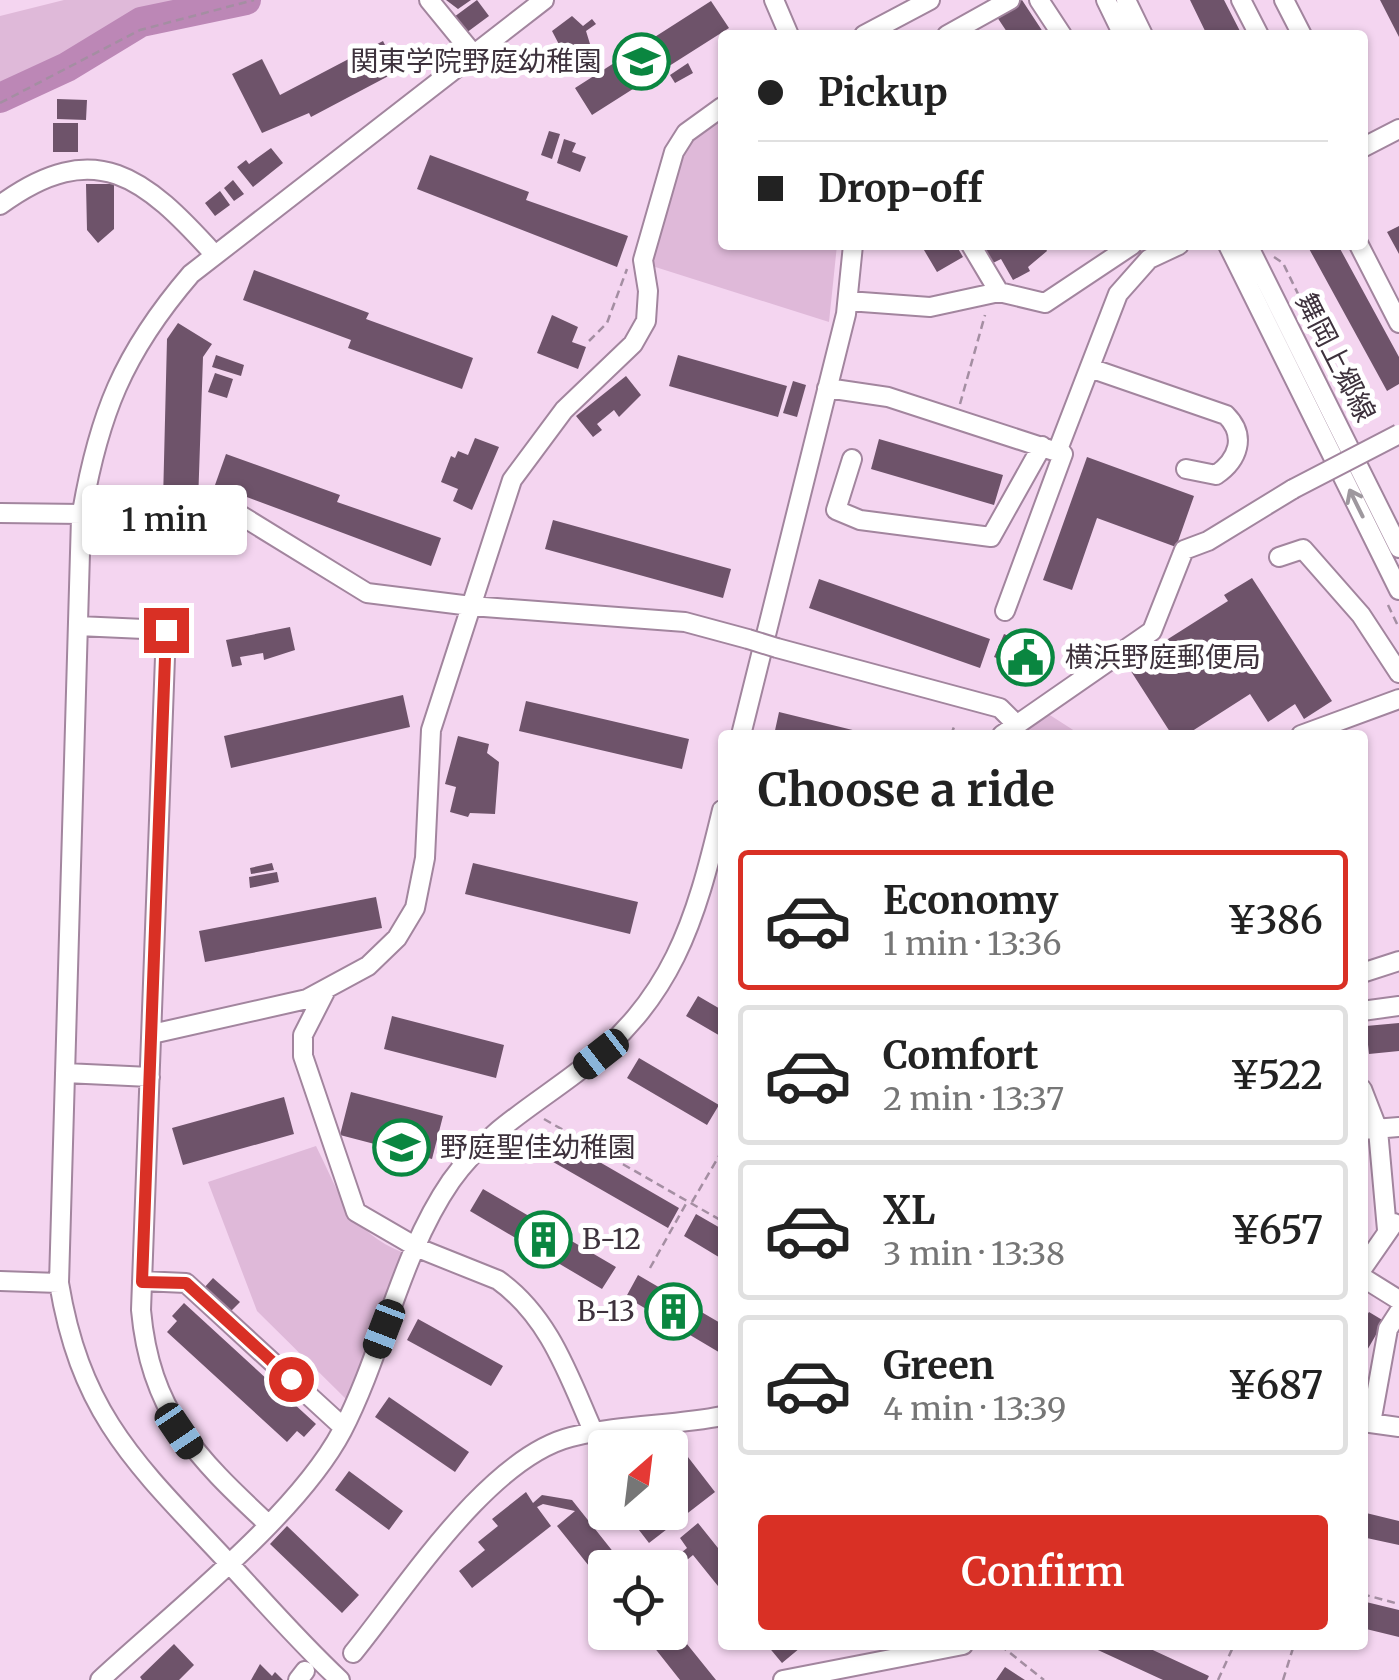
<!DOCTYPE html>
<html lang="en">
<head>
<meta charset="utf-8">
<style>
  :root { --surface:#fff; --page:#f6f6f6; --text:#222; --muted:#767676; --line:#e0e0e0; --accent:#d93025 }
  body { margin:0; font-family:Merriweather,"Noto Sans JP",serif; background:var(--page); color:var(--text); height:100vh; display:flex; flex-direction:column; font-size:38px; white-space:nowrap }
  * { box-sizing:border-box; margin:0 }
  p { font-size:32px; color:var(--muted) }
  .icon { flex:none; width:55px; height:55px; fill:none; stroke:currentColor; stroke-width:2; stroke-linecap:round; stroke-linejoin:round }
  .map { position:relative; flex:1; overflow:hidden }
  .drawer { position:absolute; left:718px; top:730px; width:650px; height:920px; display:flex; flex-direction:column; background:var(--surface); border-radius:10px; box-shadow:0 2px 8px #0004 }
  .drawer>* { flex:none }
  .top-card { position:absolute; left:718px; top:30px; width:650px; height:220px; border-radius:10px; box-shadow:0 2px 8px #0004; display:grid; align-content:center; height:220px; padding:0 40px; background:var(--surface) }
  .needle { width:65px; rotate:28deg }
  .buttons { position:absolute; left:588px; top:1430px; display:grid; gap:20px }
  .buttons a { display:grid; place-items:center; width:100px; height:100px; border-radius:10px; background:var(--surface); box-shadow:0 2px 8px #0004; font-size:50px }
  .end { position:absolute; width:45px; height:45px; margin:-22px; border:12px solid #d93025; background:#fff; box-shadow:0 0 0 5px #fff }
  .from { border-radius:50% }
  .bubble { position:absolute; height:70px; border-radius:10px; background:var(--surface); box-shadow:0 2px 8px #0004; font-size:32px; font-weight:600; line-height:70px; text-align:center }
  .car { position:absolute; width:30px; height:60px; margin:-30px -15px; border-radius:12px; box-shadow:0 0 8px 2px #0007; background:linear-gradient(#222 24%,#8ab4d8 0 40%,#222 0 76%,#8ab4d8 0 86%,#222 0) }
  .top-card b { display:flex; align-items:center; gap:35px; height:95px; font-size:38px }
  .top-card b+b { border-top:2px solid var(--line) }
  .top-card i { width:25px; height:25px; background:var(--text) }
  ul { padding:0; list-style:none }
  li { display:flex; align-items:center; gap:30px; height:140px; margin:0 20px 15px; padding:0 20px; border:5px solid var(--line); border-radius:10px }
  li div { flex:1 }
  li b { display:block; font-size:38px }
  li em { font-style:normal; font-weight:600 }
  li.active { border-color:var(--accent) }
  li>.icon { width:90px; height:90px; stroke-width:1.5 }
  h2 { padding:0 40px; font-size:45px; line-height:120px }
  .button { display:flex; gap:20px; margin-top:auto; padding:20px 40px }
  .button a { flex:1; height:115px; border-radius:10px; background:var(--accent); color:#fff; font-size:40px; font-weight:600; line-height:115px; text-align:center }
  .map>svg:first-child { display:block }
  .green { fill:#dfb9d9 }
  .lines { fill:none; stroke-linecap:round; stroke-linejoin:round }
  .river { stroke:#bc87b6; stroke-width:30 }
  .building { fill:#6e536a }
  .minor-casing { stroke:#a2859e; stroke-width:22 }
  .path { stroke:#a48ea2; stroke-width:2.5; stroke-dasharray:8 5; stroke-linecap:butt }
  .minor { stroke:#fff; stroke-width:18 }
  .minor-bridge-casing { stroke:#a2859e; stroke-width:22; stroke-linecap:butt }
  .minor-bridge { stroke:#fff; stroke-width:18 }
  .oneway { stroke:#9e989e }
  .route { stroke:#d93025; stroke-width:12 }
  .labels { text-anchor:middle; stroke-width:10; stroke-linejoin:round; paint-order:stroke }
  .poi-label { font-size:28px; fill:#3e323d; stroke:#fff; text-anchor:start }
  .street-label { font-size:28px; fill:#3e323d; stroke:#fff }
</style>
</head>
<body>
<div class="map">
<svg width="1399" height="1680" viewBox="0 0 1399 1680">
  <rect width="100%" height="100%" fill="#f4d5f0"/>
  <path class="green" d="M 64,0 L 178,0 L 176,10 L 126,16 L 106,37 L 0,92 L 0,16 Z
    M 722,114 L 722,245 L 837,245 L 829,322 L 649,265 L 686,147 L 693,134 Z
    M 1042,710 L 1081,735 L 1010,735 Z
    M 316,1146 C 341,1196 349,1231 404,1253 L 347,1400 L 257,1311 L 208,1182 Z"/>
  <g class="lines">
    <path class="river" d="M 0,98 L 67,67 L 141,22 L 246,0"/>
  </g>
  <path class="building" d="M 446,0 L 471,0 L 458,9 Z
    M 477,0 L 489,16 L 466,33 L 454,17 Z
    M 1022,0 L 1045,35 L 1009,35 L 997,17 Z
    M 1190,0 L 1224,0 L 1242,35 L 1207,35 Z
    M 1380,0 L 1399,0 L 1399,37 Z
    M 711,1 L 729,28 L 592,115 L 575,88 Z
    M 572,16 L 583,26 L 592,19 L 596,24 L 586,31 L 590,44 L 571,57 L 565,56 L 552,31 Z
    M 383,41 L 398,71 L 311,117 L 309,113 L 262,133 L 232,74 L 262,59 L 280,95 Z
    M 688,63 L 693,73 L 675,83 L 670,75 Z
    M 57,99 L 87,100 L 86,120 L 57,119 Z
    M 53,123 L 78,123 L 78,152 L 53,152 Z
    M 549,131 L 560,134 L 552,159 L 541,155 Z
    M 564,139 L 576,143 L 572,152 L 586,157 L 580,172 L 557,163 Z
    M 271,148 L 283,163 L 253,187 L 237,167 L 246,160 L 249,164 Z
    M 430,155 L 529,192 L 526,200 L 628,236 L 617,267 L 417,189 Z
    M 233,180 L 244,194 L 234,201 L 224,188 Z
    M 86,184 L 114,184 L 114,229 L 98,243 L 87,230 Z
    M 220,191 L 230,205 L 215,216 L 205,203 Z
    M 1399,226 L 1399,254 L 1387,232 Z
    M 921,245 L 956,245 L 963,257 L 937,272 Z
    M 978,245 L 1044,245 L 1047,251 L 1028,267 L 1030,271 L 1013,280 L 1001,259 L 989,265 Z
    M 1307,245 L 1338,245 L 1399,357 L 1399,384 L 1387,391 Z
    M 254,270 L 369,313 L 366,319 L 473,358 L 462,389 L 348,348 L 351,340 L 243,300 Z
    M 552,315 L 578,327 L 572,342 L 586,347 L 578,369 L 537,353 Z
    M 178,323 L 212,344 L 203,357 L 198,503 L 163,501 L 167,339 Z
    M 216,355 L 244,365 L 241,376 L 212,367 Z
    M 678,355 L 787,386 L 778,417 L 669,386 Z
    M 215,373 L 233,379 L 227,398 L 208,392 Z
    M 626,376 L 641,395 L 619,417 L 614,410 L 597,424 L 602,430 L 593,437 L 576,416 Z
    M 793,381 L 806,385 L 797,417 L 783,413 Z
    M 475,438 L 499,447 L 472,510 L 453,501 L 458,489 L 441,482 L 451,456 L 455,458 L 458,451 L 468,455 Z
    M 879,439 L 1003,475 L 994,505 L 871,469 Z
    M 226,454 L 340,495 L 337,502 L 441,538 L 431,566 L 215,485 Z
    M 1087,457 L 1194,496 L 1176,547 L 1097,518 L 1072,590 L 1043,580 Z
    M 553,520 L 731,569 L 723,598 L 545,549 Z
    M 1252,578 L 1332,701 L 1304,719 L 1295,704 L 1268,722 L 1250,694 L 1186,735 L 1172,735 L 1127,665 L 1228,601 L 1224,595 Z
    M 819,579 L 990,639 L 980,668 L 809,608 Z
    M 290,627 L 295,650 L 264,660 L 263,653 L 240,657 L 242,665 L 232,667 L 226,640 Z
    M 1004,634 L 1052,654 L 1043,677 L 994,657 Z
    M 403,695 L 410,727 L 231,768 L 224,736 Z
    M 526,701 L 689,739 L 682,769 L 519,731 Z
    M 779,712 L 869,734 L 869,735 L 774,735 Z
    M 458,736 L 489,744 L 487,753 L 499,762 L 495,814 L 470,813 L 468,817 L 450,812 L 456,787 L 445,784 Z
    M 272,863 L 274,870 L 251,874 L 250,868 Z
    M 473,863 L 638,902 L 630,934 L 465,894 Z
    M 277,872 L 279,882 L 250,888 L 249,877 Z
    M 376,897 L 382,928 L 205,962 L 199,931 Z
    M 698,996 L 722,1010 L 722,1037 L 686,1016 Z
    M 392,1016 L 504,1045 L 496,1078 L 384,1049 Z
    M 1399,1023 L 1399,1051 L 1369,1054 L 1366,1026 Z
    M 639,1058 L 719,1105 L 707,1125 L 627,1078 Z
    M 351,1092 L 443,1116 L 432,1159 L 340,1135 Z
    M 284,1097 L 294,1134 L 183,1165 L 172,1128 Z
    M 546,1131 L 679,1208 L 668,1228 L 534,1151 Z
    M 483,1189 L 616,1267 L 602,1289 L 470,1211 Z
    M 696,1214 L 722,1229 L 722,1259 L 684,1236 Z
    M 638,1275 L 722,1324 L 722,1354 L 626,1297 Z
    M 213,1278 L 240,1302 L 229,1313 L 203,1289 Z
    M 184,1303 L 316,1424 L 304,1437 L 297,1431 L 287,1442 L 167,1332 L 177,1321 L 172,1316 Z
    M 1369,1312 L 1384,1321 L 1362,1359 L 1362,1322 Z
    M 418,1319 L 503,1366 L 491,1386 L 407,1340 Z
    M 389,1397 L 469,1452 L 455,1472 L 375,1417 Z
    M 681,1448 L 715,1492 L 649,1543 L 625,1512 L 670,1512 L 670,1456 Z
    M 349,1471 L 403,1511 L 389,1530 L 335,1490 Z
    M 526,1492 L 533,1503 L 542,1495 L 572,1500 L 626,1568 L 605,1568 L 605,1586 L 557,1526 L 575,1511 L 543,1504 L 537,1507 L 551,1526 L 472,1588 L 459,1571 L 485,1550 L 478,1542 L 498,1526 L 492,1519 Z
    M 1362,1512 L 1399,1521 L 1399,1545 L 1362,1537 Z
    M 698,1523 L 722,1553 L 722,1591 L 693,1555 L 670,1574 L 670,1568 L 663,1568 L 687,1548 L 680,1538 Z
    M 287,1526 L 359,1595 L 342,1613 L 270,1544 Z
    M 1362,1601 L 1399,1610 L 1399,1637 L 1362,1628 Z
    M 670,1623 L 716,1680 L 680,1680 L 642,1632 L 670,1632 Z
    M 174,1644 L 194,1665 L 179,1680 L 142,1680 L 140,1677 Z
    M 767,1645 L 798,1645 L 800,1648 L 782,1663 Z
    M 1087,1645 L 1142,1645 L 1209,1676 L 1207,1680 L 1163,1680 Z
    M 260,1664 L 272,1676 L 275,1672 L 283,1680 L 251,1680 Z
    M 1005,1667 L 1025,1680 L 996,1680 Z"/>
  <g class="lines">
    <defs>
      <path id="minor" d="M 429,0 L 474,55
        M 774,0 L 789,35
        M 1039,0 L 1062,35
        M 1106,0 L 1123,35
        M 1126,0 L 1143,35
        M 1241,0 L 1259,35
        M 1284,0 L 1302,35
        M 864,35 L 930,0
        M 947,35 L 1010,0
        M 1362,148 L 1399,129
        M 0,205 C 96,135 145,178 214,254
        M 971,245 L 999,292 L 1045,303 L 1132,245
        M 1228,245 L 1399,590
        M 1248,245 L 1399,548
        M 1359,245 L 1399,323
        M 848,301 L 930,307 L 999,292
        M 1090,368 L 1226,415 C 1247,436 1238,460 1216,475 L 1186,469
        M 827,388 L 888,397 L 1057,452 L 1118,294 L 1149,259 L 1179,245
        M 852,459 L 836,510 L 860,520 L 991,537 L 1042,446
        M 112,511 L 237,513 L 367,593 L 471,606 L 685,622 L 748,639
        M 0,513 L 82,514
        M 1279,557 L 1303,549 L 1361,615 L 1399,673
        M 1005,611 L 1063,454 L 1057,452
        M 78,626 L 166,630 L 141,1310 C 150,1411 196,1457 267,1523
        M 777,648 L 1000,708 L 1015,723
        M 741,735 L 846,314 L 853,245
        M 1002,735 L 1152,631 L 1184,550 L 1208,541 L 1293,489
        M 1301,735 L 1399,699
        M 1362,973 L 1399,961
        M 325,992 L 303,1035 L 303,1056 L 356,1212 L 418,1248 L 498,1280 C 550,1317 569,1377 594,1433
        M 1362,1011 L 1399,1006
        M 152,1034 L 307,999 L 368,966 L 397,938 L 415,908 L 425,858 L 431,730 L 512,480 L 564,410 L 633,344 L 646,321 L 648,291 L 643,260 L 674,152 L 686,133 L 722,107
        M 65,1073 L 150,1077
        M 1362,1089 L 1378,1130 L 1387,1230
        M 1362,1130 L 1399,1127
        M 1362,1269 L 1394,1223
        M 1362,1277 L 1399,1300
        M 0,1281 L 59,1283
        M 142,1281 L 186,1283 L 343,1427
        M 1363,1422 L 1399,1427
        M 1371,1423 L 1388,1329 L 1399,1312
        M 353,1653 C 406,1588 488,1458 571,1437 C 621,1424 673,1426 722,1416
        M 100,1680 C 172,1613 297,1516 342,1431 C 383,1352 400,1255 451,1181 C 485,1133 530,1108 576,1073 C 673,1000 695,923 722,810
        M 298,1680 L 305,1671
        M 340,1680 C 299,1642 262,1599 224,1558 C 136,1464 81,1415 59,1283 L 81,518 C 98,416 123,353 191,274 L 544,0
        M 783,1680 L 963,1645"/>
    </defs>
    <use href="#minor" class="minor-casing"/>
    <path class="path" d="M 0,103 L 140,30 L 254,0
      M 1274,257 L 1283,263 L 1317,333 L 1317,341
      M 589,341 L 607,323 L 627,269
      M 960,404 L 985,315
      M 1388,605 L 1399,628
      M 951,735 L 954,727
      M 544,1119 L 722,1221
      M 692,1202 L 722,1151
      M 650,1268 L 687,1202
      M 1362,1594 L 1399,1604
      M 1000,1645 L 1044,1680
      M 1218,1680 L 1234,1645
      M 1283,1680 L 1294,1645"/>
    <use href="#minor" class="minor"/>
    <defs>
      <path id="minor-bridge" d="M 1293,489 L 1399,434
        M 748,639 L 777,648"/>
    </defs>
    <use href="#minor-bridge" class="minor-bridge-casing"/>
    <use href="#minor-bridge" class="minor-bridge"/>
  </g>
  <defs><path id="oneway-shaft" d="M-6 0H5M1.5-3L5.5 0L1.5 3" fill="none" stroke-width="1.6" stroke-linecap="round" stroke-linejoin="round" transform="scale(2.5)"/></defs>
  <use class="oneway" href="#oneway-shaft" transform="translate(1356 503) rotate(-116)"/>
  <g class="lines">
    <path class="route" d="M 166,630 L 142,1282 L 186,1283 L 291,1379"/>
  </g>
  <defs>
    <symbol id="school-ring" viewBox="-11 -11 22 22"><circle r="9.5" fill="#fff" stroke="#0a8640" stroke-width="1.5"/><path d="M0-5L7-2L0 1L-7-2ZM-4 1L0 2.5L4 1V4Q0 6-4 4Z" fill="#0a8640"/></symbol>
    <symbol id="civic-ring" viewBox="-11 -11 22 22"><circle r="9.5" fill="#fff" stroke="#0a8640" stroke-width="1.5"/><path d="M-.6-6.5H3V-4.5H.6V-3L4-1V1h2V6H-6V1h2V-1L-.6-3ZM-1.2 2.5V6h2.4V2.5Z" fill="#0a8640"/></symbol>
    <symbol id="building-ring" viewBox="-11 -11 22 22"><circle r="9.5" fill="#fff" stroke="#0a8640" stroke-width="1.5"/><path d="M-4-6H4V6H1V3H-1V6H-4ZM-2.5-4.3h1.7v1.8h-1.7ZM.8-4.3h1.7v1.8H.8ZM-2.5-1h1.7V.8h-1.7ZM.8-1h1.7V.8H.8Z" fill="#0a8640"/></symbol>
  </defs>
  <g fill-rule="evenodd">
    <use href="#school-ring" x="610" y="30" width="63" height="63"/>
    <use href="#civic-ring" x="994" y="626" width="63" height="63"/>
    <use href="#school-ring" x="370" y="1116" width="63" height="63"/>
    <use href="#building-ring" x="512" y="1208" width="63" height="63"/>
    <use href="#building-ring" x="642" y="1280" width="63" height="63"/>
  </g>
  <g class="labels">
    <g class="poi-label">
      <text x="602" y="71" text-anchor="end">関東学院野庭幼稚園</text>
      <text x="1065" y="667">横浜野庭郵便局</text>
      <text x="440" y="1157">野庭聖佳幼稚園</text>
      <text x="582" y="1249">B-12</text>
      <text x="635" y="1321" text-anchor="end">B-13</text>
    </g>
    <g class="street-label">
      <text transform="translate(1336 357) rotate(63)" y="10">舞岡上郷線</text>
    </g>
  </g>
</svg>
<div class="buttons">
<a><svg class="needle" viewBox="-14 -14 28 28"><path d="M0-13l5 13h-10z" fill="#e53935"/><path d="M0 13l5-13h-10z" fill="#767676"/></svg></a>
<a><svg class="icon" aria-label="locate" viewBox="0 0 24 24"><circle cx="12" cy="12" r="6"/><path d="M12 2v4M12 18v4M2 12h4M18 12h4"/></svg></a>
</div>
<i class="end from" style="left:291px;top:1379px"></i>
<i class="end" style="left:166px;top:630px"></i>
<div class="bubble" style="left:82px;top:485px;width:165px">1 min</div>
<i class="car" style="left:601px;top:1054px;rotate:232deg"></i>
<i class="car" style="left:384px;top:1329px;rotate:201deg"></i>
<i class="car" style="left:179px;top:1431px;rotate:146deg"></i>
<div class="top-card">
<b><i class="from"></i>Pickup</b>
<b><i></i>Drop-off</b>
</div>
<section class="drawer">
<h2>Choose a ride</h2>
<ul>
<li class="active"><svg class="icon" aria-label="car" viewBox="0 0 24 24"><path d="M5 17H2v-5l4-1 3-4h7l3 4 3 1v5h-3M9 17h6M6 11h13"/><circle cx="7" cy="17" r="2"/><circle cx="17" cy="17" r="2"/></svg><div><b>Economy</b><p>1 min · 13:36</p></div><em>¥386</em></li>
<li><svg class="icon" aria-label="car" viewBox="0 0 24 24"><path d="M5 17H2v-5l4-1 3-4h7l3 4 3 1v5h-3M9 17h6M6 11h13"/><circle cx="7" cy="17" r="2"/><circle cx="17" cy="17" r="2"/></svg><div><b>Comfort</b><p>2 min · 13:37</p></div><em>¥522</em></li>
<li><svg class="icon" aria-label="car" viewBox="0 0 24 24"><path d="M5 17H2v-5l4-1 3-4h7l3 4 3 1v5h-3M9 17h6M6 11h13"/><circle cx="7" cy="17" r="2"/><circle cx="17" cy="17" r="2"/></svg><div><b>XL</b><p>3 min · 13:38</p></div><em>¥657</em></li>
<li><svg class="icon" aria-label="car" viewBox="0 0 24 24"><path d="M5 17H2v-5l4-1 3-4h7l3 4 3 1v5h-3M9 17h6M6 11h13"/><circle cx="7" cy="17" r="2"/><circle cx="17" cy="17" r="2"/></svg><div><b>Green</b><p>4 min · 13:39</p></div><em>¥687</em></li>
</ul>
<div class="button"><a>Confirm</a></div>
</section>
</div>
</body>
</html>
